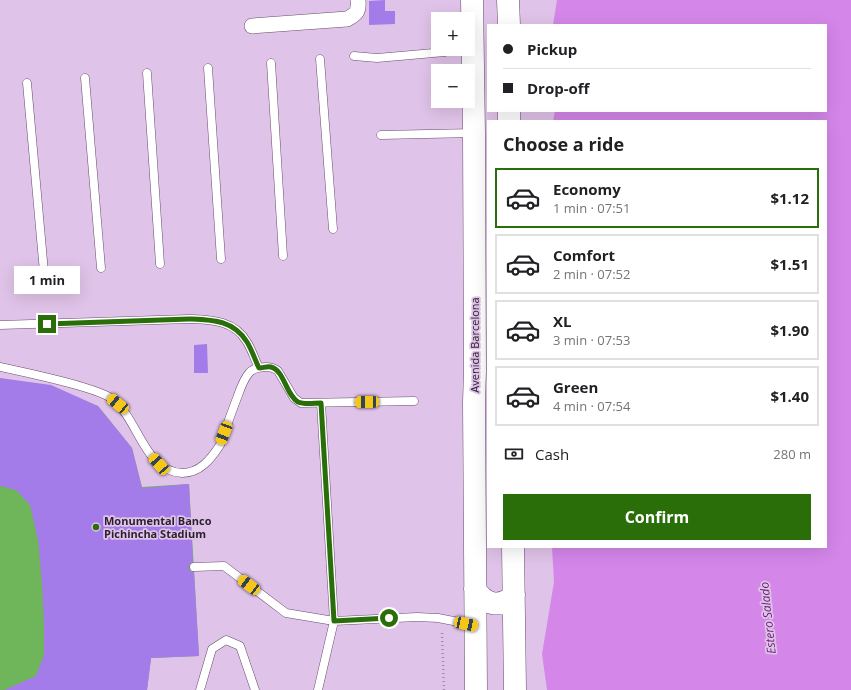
<!DOCTYPE html>
<html lang="en">
<head>
<meta charset="utf-8">
<style>
  :root { --surface:#fff; --page:#f6f6f6; --text:#202124; --muted:#757577; --line:#e0e0e0; --accent:#296e09 }
  body { margin:0; font-family:"Open Sans",sans-serif; background:var(--page); color:var(--text); height:100vh; display:flex; flex-direction:column; font-size:15px; white-space:nowrap }
  * { box-sizing:border-box; margin:0 }
  p { font-size:13px; color:var(--muted) }
  .icon { flex:none; width:22px; height:22px; fill:none; stroke:currentColor; stroke-width:2; stroke-linecap:round; stroke-linejoin:round }
  .map { position:relative; flex:1; overflow:hidden }
  .side { position:absolute; left:487px; top:120px; width:340px; height:428px; display:flex; flex-direction:column; background:var(--surface); border-radius:0px; box-shadow:0 4px 16px #0002 }
  .side>* { flex:none }
  .top-card { position:absolute; left:487px; top:24px; width:340px; height:88px; border-radius:0px; box-shadow:0 4px 16px #0002; display:grid; align-content:center; height:88px; padding:0 16px; background:var(--surface) }
  .controls { position:absolute; left:431px; top:12px; display:grid; gap:8px }
  .controls a { display:grid; place-items:center; width:44px; height:44px; border-radius:0px; background:var(--surface); box-shadow:0 4px 16px #0002; font-size:20px }
  .end { position:absolute; width:18px; height:18px; margin:-9px; border:5px solid #296e09; background:#fff; box-shadow:0 0 0 2px #fff }
  .from { border-radius:50% }
  .bubble { position:absolute; height:28px; border-radius:0px; background:var(--surface); box-shadow:0 4px 16px #0002; font-size:13px; font-weight:700; line-height:28px; text-align:center }
  .car { position:absolute; width:12px; height:24px; margin:-12px -6px; border-radius:5px; box-shadow:0 0 3px 1px #0007; background:linear-gradient(#f5c518 24%,#345 0 40%,#f5c518 0 76%,#345 0 86%,#f5c518 0) }
  .top-card b { display:flex; align-items:center; gap:14px; height:38px; font-size:15px }
  .top-card b+b { border-top:1px solid var(--line) }
  .top-card i { width:10px; height:10px; background:var(--text) }
  ul { padding:0; list-style:none }
  li { display:flex; align-items:center; gap:12px; height:60px; margin:0 8px 6px; padding:0 8px; border:2px solid var(--line); border-radius:0px }
  li div { flex:1 }
  li b { display:block; font-size:15px }
  li em { font-style:normal; font-weight:700 }
  li.on { border-color:var(--accent) }
  li>.icon { width:36px; height:36px; stroke-width:1.5 }
  h2 { padding:0 16px; font-size:18px; line-height:48px }
  .pay { display:flex; align-items:center; gap:10px; height:44px; padding:0 16px; font-size:15px }
  .pay p { margin-inline-start:auto }
  .primary-button { display:flex; gap:8px; margin-top:auto; padding:8px 16px }
  .primary-button a { flex:1; height:46px; border-radius:0px; background:var(--accent); color:#fff; font-size:16px; font-weight:700; line-height:46px; text-align:center }
  .map>svg:first-child { display:block }
  .green { fill:#6fb559 }
  .water { fill:#d486e9 }
  .building { fill:#a37ce9 }
  .lines { fill:none; stroke-linecap:round; stroke-linejoin:round }
  .service-casing { stroke:#664d6d; stroke-width:9 }
  .minor-casing { stroke:#664d6d; stroke-width:16 }
  .primary-casing { stroke:#664d6d; stroke-width:23 }
  .path { stroke:#a38caa; stroke-width:2.5; stroke-dasharray:1 3; stroke-linecap:butt }
  .service { stroke:#fff; stroke-width:8 }
  .minor { stroke:#fff; stroke-width:15 }
  .primary { stroke:#fff; stroke-width:22 }
  .route { stroke:#296e09; stroke-width:5 }
  .poi-dot { fill:#296e09; stroke:#e0c3e8; stroke-width:1.5 }
  .labels { text-anchor:middle; stroke-width:3.5; stroke-linejoin:round; paint-order:stroke }
  .street-label { font-size:11px; fill:#291f2d; stroke:#e0c3e8 }
  .poi-label { font-size:11px; font-weight:bold; fill:#291f2d; stroke:#e0c3e8; text-anchor:start }
  .water-label { font-size:12px; font-style:italic; fill:#651e77; stroke:#e0c3e8 }
</style>
</head>
<body>
<div class="map">
<svg width="851" height="690" viewBox="0 0 851 690">
  <rect width="100%" height="100%" fill="#e0c3e8"/>
  <path class="green" d="M 0,378 L 98,406 L 132,448 L 142,487 L 189,484 L 199,656 L 151,658 L 147,690 L 0,690 Z"/>
  <path class="water" d="M 557,0 L 851,0 L 851,690 L 547,690 L 542,654 L 554,582 L 552,547 L 826,547 L 826,121 L 553,121 L 555,111 L 826,111 L 826,25 L 553,25 Z"/>
  <path class="building" d="M 385,0 L 385,11 L 395,11 L 395,24 L 369,25 L 369,1 Z
    M 207,344 L 208,373 L 194,373 L 194,345 Z
    M 0,378 L 51,385 L 98,406 L 132,448 L 142,488 L 189,484 L 193,562 L 189,564 L 189,568 L 191,572 L 194,572 L 199,656 L 151,658 L 147,690 L 4,690 L 36,676 L 44,655 L 44,624 L 42,584 L 38,540 L 30,505 L 16,490 L 0,486 Z"/>
  <g class="lines">
    <defs>
      <path id="service" d="M 354,56 L 377,58 L 445,52
        M 320,59 L 333,229
        M 271,63 L 283,256
        M 208,68 L 221,259
        M 147,73 L 160,264
        M 85,78 L 101,268
        M 27,83 L 44,272
        M 381,135 L 474,133
        M 0,325 L 189,319 C 212,320 234,320 247,342 C 252,350 255,360 259,368
        M 0,367 C 28,373 56,379 83,387 C 93,390 103,393 111,398 C 139,418 143,471 182,473 C 200,473 211,459 220,445 C 225,430 231,414 237,398 C 240,390 243,380 249,373 C 255,366 271,365 278,371 L 294,398 L 301,403 L 414,401
        M 321,403 L 334,621 L 417,617 L 438,618 L 474,625
        M 194,567 L 224,566 L 286,613 L 334,621 L 318,690
        M 200,690 L 212,649 L 226,640 L 240,646 L 255,690"/>
      <path id="minor" d="M 252,26 L 347,19 C 357,14 359,11 358,0"/>
      <path id="primary" d="M 472,0 L 474,133 L 475,371 L 474,402 L 476,690
        M 508,0 L 509,25
        M 509,111 L 509,121
        M 513,547 L 515,690
        M 475,589 C 485,605 500,609 514,595"/>
    </defs>
    <use href="#service" class="service-casing"/>
    <use href="#minor" class="minor-casing"/>
    <use href="#primary" class="primary-casing"/>
    <path class="path" d="M 442,633 L 444,690"/>
    <use href="#service" class="service"/>
    <use href="#minor" class="minor"/>
    <use href="#primary" class="primary"/>
  </g>
  <g class="lines">
    <path class="route" d="M 47,324 L 189,319 C 213,320 233,320 247,342 C 252,350 255,360 259,368 C 263,368 267,366 271,367 C 284,370 286,395 298,402 C 305,405 314,403 321,403 L 334,621 L 389,618"/>
  </g>
  <circle class="poi-dot" cx="96" cy="527" r="4"/>
  <g class="labels">
    <g class="street-label">
      <text transform="translate(475 345) rotate(-90)" y="4">Avenida Barcelona</text>
    </g>
    <g class="poi-label">
      <text x="104" y="525">Monumental Banco<tspan x="104" dy="13">Pichincha Stadium</tspan></text>
    </g>
    <g class="water-label">
      <text transform="translate(768 618) rotate(-96)" y="4">Estero Salado</text>
    </g>
  </g>
</svg>
<div class="controls">
<a>+</a>
<a>−</a>
</div>
<i class="end from" style="left:389px;top:618px"></i>
<i class="end" style="left:47px;top:324px"></i>
<div class="bubble" style="left:14px;top:266px;width:66px">1 min</div>
<i class="car" style="left:367px;top:402px;rotate:269deg"></i>
<i class="car" style="left:118px;top:404px;rotate:309deg"></i>
<i class="car" style="left:224px;top:433px;rotate:201deg"></i>
<i class="car" style="left:159px;top:464px;rotate:318deg"></i>
<i class="car" style="left:249px;top:585px;rotate:307deg"></i>
<i class="car" style="left:466px;top:624px;rotate:102deg"></i>
<div class="top-card">
<b><i class="from"></i>Pickup</b>
<b><i></i>Drop-off</b>
</div>
<section class="side">
<h2>Choose a ride</h2>
<ul>
<li class="on"><svg class="icon" aria-label="car" viewBox="0 0 24 24"><path d="M5 17H2v-5l4-1 3-4h7l3 4 3 1v5h-3M9 17h6M6 11h13"/><circle cx="7" cy="17" r="2"/><circle cx="17" cy="17" r="2"/></svg><div><b>Economy</b><p>1 min · 07:51</p></div><em>$1.12</em></li>
<li><svg class="icon" aria-label="car" viewBox="0 0 24 24"><path d="M5 17H2v-5l4-1 3-4h7l3 4 3 1v5h-3M9 17h6M6 11h13"/><circle cx="7" cy="17" r="2"/><circle cx="17" cy="17" r="2"/></svg><div><b>Comfort</b><p>2 min · 07:52</p></div><em>$1.51</em></li>
<li><svg class="icon" aria-label="car" viewBox="0 0 24 24"><path d="M5 17H2v-5l4-1 3-4h7l3 4 3 1v5h-3M9 17h6M6 11h13"/><circle cx="7" cy="17" r="2"/><circle cx="17" cy="17" r="2"/></svg><div><b>XL</b><p>3 min · 07:53</p></div><em>$1.90</em></li>
<li><svg class="icon" aria-label="car" viewBox="0 0 24 24"><path d="M5 17H2v-5l4-1 3-4h7l3 4 3 1v5h-3M9 17h6M6 11h13"/><circle cx="7" cy="17" r="2"/><circle cx="17" cy="17" r="2"/></svg><div><b>Green</b><p>4 min · 07:54</p></div><em>$1.40</em></li>
</ul>
<div class="pay"><svg class="icon" aria-label="cash" viewBox="0 0 24 24"><path d="M3 7h18v10H3z"/><circle cx="12" cy="12" r="2"/></svg>Cash<p>280 m</p></div>
<div class="primary-button"><a>Confirm</a></div>
</section>
</div>
</body>
</html>
